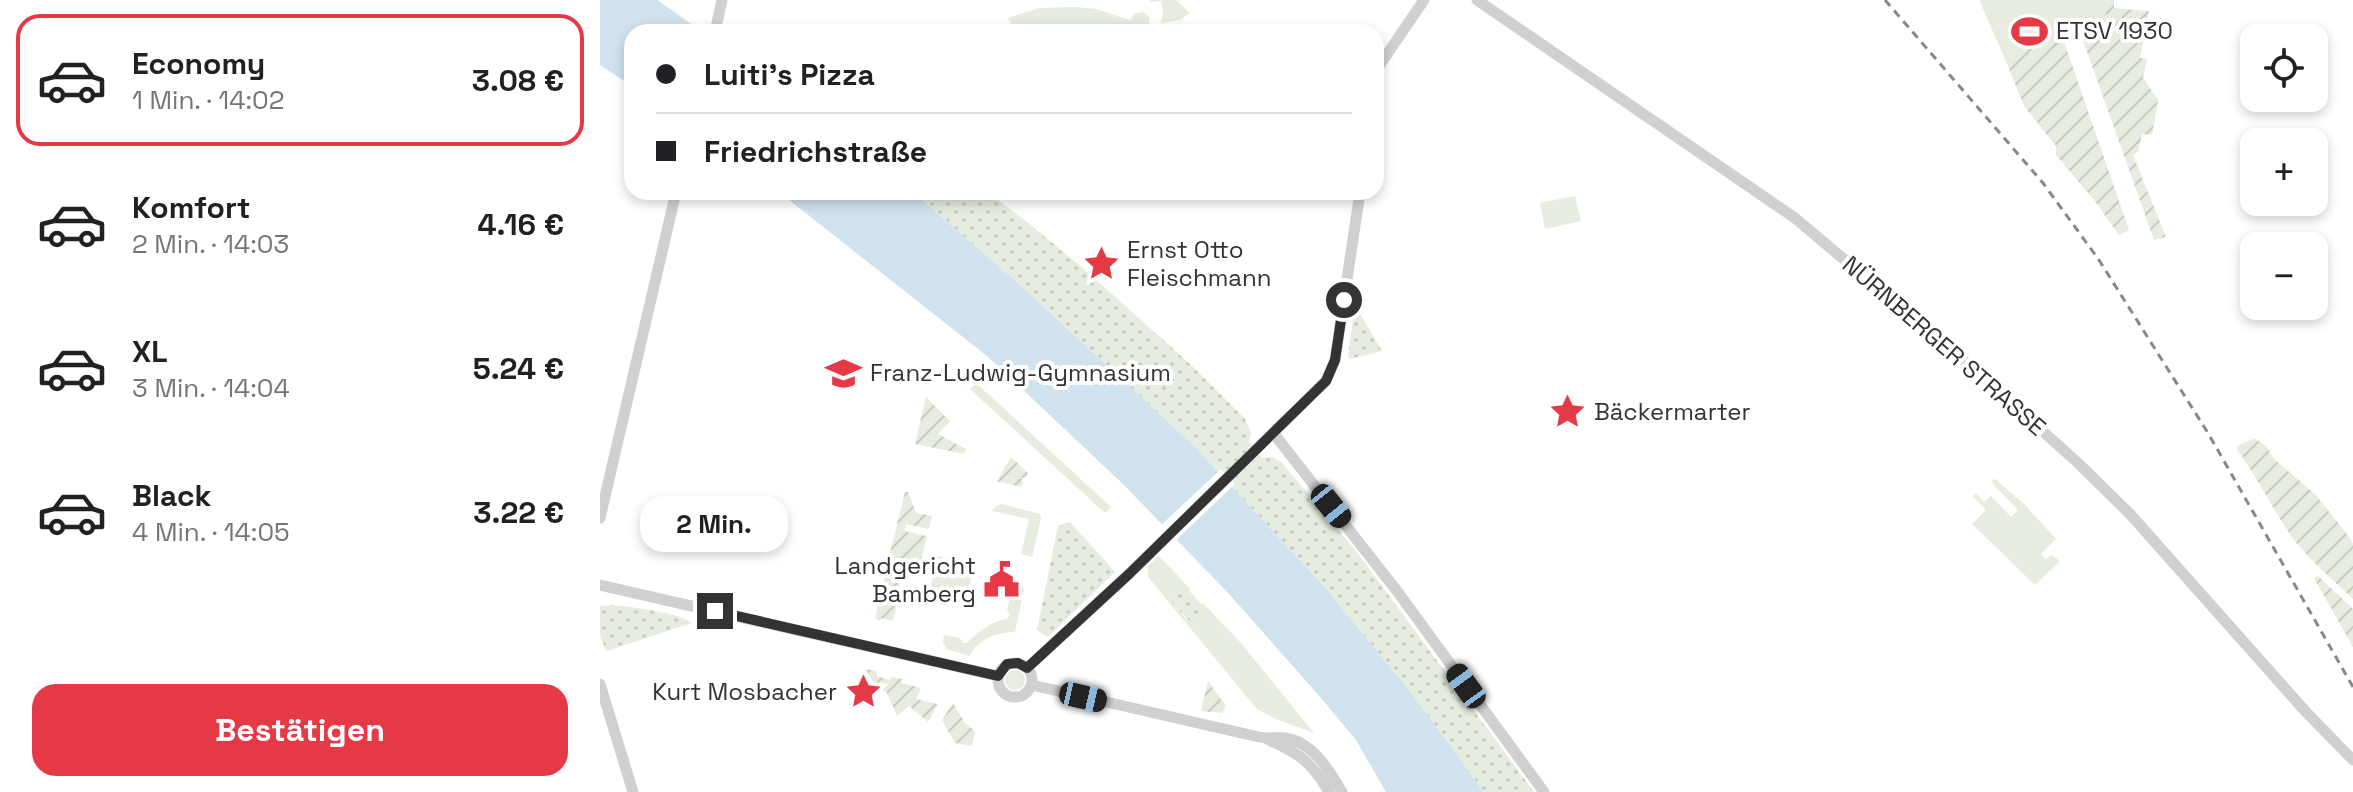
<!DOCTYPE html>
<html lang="de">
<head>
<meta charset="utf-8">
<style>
  :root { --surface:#fff; --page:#f6f6f6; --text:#202124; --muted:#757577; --line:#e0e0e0; --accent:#e63946 }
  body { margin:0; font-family:"Space Grotesk",sans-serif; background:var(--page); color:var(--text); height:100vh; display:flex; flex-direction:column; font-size:30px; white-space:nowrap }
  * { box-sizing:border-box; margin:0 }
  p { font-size:26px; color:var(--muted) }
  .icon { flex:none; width:44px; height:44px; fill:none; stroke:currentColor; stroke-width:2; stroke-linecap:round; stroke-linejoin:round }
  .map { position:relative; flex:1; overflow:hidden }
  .side { display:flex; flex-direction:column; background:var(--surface); width:600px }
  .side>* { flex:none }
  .banner { position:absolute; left:24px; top:24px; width:760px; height:176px; border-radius:24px; box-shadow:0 4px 12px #0003; display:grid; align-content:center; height:176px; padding:0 32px; background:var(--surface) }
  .buttons { position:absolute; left:1640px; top:24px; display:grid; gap:16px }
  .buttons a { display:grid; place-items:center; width:88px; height:88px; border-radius:16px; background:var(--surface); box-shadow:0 4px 12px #0003; font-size:40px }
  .end { position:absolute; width:36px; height:36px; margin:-18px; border:10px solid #333; background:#fff; box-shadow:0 0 0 4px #fff }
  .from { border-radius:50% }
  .bubble { position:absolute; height:56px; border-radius:24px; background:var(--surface); box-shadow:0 4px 12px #0003; font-size:26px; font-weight:700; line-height:56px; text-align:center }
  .car { position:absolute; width:24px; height:48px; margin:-24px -12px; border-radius:10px; box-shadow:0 0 6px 2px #0007; background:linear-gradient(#222 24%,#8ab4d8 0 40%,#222 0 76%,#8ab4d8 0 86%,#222 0) }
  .banner b { display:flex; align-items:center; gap:28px; height:76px; font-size:30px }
  .banner b+b { border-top:2px solid var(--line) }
  .banner i { width:20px; height:20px; background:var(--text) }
  ul { padding:14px 0 0; list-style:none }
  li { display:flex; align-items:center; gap:24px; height:132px; margin:0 16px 12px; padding:0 16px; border:4px solid transparent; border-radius:24px }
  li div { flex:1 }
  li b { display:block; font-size:30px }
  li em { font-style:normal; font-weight:700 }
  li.on { border-color:var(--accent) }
  li>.icon { width:72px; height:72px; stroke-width:1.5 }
  .cta { display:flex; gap:16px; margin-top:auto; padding:16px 32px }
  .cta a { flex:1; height:92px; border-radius:24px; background:var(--accent); color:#fff; font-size:32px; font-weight:700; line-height:92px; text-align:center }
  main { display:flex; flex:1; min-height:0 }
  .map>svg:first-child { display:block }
  .grass { fill:#e6ecdf }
  .park { fill:url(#park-dots) }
  .garden { fill:url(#garden-furrows) }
  .water { fill:#cfe2ee }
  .pier { fill:#fff }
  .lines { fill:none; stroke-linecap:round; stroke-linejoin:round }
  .tertiary { stroke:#d0d0d0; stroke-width:11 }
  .rail { stroke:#888; stroke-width:3; stroke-dasharray:8 6; stroke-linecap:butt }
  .route { stroke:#333; stroke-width:10 }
  .labels { text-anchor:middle; stroke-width:8; stroke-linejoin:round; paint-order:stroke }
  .poi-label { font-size:24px; fill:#333; stroke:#fff; text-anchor:start }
  .street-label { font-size:24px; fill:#333; stroke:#fff }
</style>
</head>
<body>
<main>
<section class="side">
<ul>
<li class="on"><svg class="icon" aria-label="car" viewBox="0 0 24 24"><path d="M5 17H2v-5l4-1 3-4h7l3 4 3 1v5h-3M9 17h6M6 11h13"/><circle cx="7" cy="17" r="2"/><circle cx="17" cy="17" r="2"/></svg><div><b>Economy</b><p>1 Min. · 14:02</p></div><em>3.08 €</em></li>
<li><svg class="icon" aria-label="car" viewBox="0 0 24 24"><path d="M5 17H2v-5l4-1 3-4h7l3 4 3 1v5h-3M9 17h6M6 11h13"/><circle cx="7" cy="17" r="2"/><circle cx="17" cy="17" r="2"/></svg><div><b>Komfort</b><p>2 Min. · 14:03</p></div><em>4.16 €</em></li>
<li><svg class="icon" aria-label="car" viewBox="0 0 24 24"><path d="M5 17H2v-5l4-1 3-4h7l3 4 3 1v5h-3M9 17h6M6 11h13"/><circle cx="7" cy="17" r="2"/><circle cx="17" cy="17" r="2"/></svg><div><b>XL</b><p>3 Min. · 14:04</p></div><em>5.24 €</em></li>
<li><svg class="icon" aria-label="car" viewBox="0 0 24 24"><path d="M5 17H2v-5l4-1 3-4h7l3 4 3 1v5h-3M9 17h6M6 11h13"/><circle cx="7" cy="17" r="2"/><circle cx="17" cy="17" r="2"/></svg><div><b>Black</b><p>4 Min. · 14:05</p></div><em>3.22 €</em></li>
</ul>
<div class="cta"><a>Bestätigen</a></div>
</section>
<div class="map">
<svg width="1753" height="792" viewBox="0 0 1753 792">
  <defs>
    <pattern id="park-dots" width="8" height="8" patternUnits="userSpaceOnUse" patternTransform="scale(2)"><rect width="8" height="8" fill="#e6ecdf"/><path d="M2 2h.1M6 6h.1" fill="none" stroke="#c6cbc0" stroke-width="1.8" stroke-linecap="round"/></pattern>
    <pattern id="garden-furrows" width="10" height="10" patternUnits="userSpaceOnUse" patternTransform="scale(2)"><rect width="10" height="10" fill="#e6ecdf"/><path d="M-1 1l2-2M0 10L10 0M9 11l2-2" fill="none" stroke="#c6cbc0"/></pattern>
  </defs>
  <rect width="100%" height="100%" fill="#fff"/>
  <path class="grass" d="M 549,0 L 576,0 L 590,13 L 580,20 L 561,23 L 563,11 L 561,1 L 551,2 Z
    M 1379,0 L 1501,0 L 1508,18 L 1480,26 L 1405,59 Z
    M 476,7 L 496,9 L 530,20 L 535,13 L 544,12 L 550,18 L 547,29 L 553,32 L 416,32 L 408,18 L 439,8 Z
    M 975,196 L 981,221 L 945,229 L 940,203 Z
    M 376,383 L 511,507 L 505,513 L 370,389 Z
    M 1395,479 L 1424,504 L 1456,539 L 1441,554 L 1446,559 L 1451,555 L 1460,561 L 1435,585 L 1372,524 L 1386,510 L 1373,496 L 1376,493 L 1384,502 L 1391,496 L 1411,517 L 1418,510 L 1393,484 L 1392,480 Z
    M 402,504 L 440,514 L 441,518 L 432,557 L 421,554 L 429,519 L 392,511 L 396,506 Z
    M 337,556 L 375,564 C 367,600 363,597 330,590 Z
    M 559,556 L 591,590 L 590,591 L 581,583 L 566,596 L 589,622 L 604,608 L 601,604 L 603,603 L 641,643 L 714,733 L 676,719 L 657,709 L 548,577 L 548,566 Z
    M 414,582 L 420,583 L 424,589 L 415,632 C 395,633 380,638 369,656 L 347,649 L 343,642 L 344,635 L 360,638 L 363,643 L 367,643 C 376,633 394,620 407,619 L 410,615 L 407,610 Z
    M405 680a10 10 0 1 1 20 0a10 10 0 1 1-20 0Z"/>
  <path class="park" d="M 313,192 L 387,192 L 427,222 L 484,269 L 590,364 L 645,419 L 651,433 L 649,442 L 662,458 L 672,457 L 681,462 L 756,551 L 934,792 L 884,792 L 812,694 L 723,585 L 593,445 L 419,284 Z
    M 755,305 L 782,351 L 750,359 L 748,356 Z
    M 470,522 L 515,572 L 448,637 L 437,630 L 458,526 Z
    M 581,582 L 605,608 L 590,622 L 566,596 Z
    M 11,605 C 31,607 77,612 92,623 L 6,651 L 0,635 L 0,606 Z"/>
  <path class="garden" d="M 1501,0 L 1514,0 L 1514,8 L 1549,11 L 1540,58 L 1547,59 L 1543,78 L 1558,100 L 1552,135 L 1542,134 L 1538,152 L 1533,155 L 1566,237 L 1554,240 L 1479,29 L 1462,36 L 1529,230 L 1519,235 L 1495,201 L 1456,155 L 1456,146 L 1424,106 L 1405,59 L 1480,26 L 1507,18 Z
    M 326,397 L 350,421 L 338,434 L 366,449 L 364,454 L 315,444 Z
    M 1654,438 L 1665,445 L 1675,460 L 1715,494 L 1750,538 L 1753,544 L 1753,599 C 1732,579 1709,560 1692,537 C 1672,508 1656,476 1636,447 Z
    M 411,457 L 428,473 L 426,477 L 421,478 L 423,482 L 421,487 L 397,481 Z
    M 305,492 L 308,492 L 316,513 L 332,516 L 329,529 L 306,524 L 305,531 L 327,536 L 320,565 L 289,557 Z
    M 288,562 L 304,566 L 295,602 L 297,603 L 293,621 L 281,618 L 280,620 L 275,619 Z
    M 1718,576 L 1753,609 L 1753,647 L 1714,578 Z
    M 265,669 L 277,671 L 277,676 L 290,680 L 292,677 L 302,679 L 301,683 L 321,688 L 316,699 L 338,704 L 328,722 L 309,706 L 297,716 L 286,691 L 284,692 L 279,683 L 275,685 Z
    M 608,681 L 626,706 L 622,713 L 601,711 Z
    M 353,703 L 365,723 L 375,731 L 372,746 L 355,743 L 342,720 Z"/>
  <path class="water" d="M 0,0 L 57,0 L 103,32 L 32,32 L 32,86 L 0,65 Z
    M 179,192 L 313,192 L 419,284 L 593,445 L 723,585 L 812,694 L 884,792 L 786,792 L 756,740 L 721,698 L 629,594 L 525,486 L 387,356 Z"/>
  <path class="pier" d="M 621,469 L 635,484 L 574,542 L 559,527 Z"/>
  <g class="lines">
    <path class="tertiary" d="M 877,0 L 1195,218 L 1369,365 L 1478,463 L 1530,514 L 1706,712 L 1753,760
      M 115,32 L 122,0
      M 776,76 L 779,66 L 824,0
      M 674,434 L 797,591 L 944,792
      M 0,518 L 76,192
      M 0,585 L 398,676
      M398 680a17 17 0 1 1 34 0a17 17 0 1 1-34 0Z
      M 427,668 L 529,574 L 726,381 L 735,360 L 760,192
      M 0,684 L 33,792
      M 432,685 L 659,737 C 668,739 677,737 685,738 C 713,742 729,770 742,792
      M 667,739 C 700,754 711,761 729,792"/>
    <path class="rail" d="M 1285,0 L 1443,183 L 1499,260 L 1608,433 L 1753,687"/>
  </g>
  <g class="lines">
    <path class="route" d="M 115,611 L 398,676 L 407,664 L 418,663 L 427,668 L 529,574 L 726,381 L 735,360 L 744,300"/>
  </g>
  <defs>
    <symbol id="stadium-bare" viewBox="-9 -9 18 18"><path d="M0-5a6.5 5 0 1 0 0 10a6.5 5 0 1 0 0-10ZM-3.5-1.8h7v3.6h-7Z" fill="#e63946" stroke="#fff" stroke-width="2.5" paint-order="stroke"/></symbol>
    <symbol id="sight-bare" viewBox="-9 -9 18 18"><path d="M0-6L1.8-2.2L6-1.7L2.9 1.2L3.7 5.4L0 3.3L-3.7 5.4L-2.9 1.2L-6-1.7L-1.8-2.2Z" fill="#e63946" stroke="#fff" stroke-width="2.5" paint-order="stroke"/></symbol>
    <symbol id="school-bare" viewBox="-9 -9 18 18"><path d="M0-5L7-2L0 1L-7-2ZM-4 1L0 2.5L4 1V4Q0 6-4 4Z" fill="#e63946" stroke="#fff" stroke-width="2.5" paint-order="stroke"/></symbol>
    <symbol id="civic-bare" viewBox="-9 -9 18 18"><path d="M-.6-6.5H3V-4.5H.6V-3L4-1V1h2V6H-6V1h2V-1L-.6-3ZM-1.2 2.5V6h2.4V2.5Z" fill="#e63946" stroke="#fff" stroke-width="2.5" paint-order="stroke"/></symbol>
  </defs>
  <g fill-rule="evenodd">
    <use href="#stadium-bare" x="1404" y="6" width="51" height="51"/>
    <use href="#sight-bare" x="476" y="238" width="51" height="51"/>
    <use href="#school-bare" x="218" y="348" width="51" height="51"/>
    <use href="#sight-bare" x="942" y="386" width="51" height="51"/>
    <use href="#civic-bare" x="376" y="554" width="51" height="51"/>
    <use href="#sight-bare" x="238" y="666" width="51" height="51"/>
  </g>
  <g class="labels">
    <g class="poi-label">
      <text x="1456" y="39">ETSV 1930</text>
      <text x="527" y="258">Ernst Otto<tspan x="527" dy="28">Fleischmann</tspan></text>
      <text x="270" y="381">Franz-Ludwig-Gymnasium</text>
      <text x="994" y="420">Bäckermarter</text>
      <text x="376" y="574" text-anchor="end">Landgericht<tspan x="376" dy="28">Bamberg</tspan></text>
      <text x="237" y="700" text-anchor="end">Kurt Mosbacher</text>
    </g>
    <g class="street-label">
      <text transform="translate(1344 346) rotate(41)" y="8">NÜRNBERGER STRASSE</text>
    </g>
  </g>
</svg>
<div class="buttons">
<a><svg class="icon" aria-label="locate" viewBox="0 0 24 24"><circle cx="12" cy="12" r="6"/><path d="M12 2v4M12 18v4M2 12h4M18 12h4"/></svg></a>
<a>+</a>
<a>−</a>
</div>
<i class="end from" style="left:744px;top:300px"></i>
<i class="end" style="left:115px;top:611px"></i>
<div class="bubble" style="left:40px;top:496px;width:148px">2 Min.</div>
<i class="car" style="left:731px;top:506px;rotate:141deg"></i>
<i class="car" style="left:866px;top:686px;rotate:324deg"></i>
<i class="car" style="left:483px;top:697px;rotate:103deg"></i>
<div class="banner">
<b><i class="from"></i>Luiti's Pizza</b>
<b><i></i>Friedrichstraße</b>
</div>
</div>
</main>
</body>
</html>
